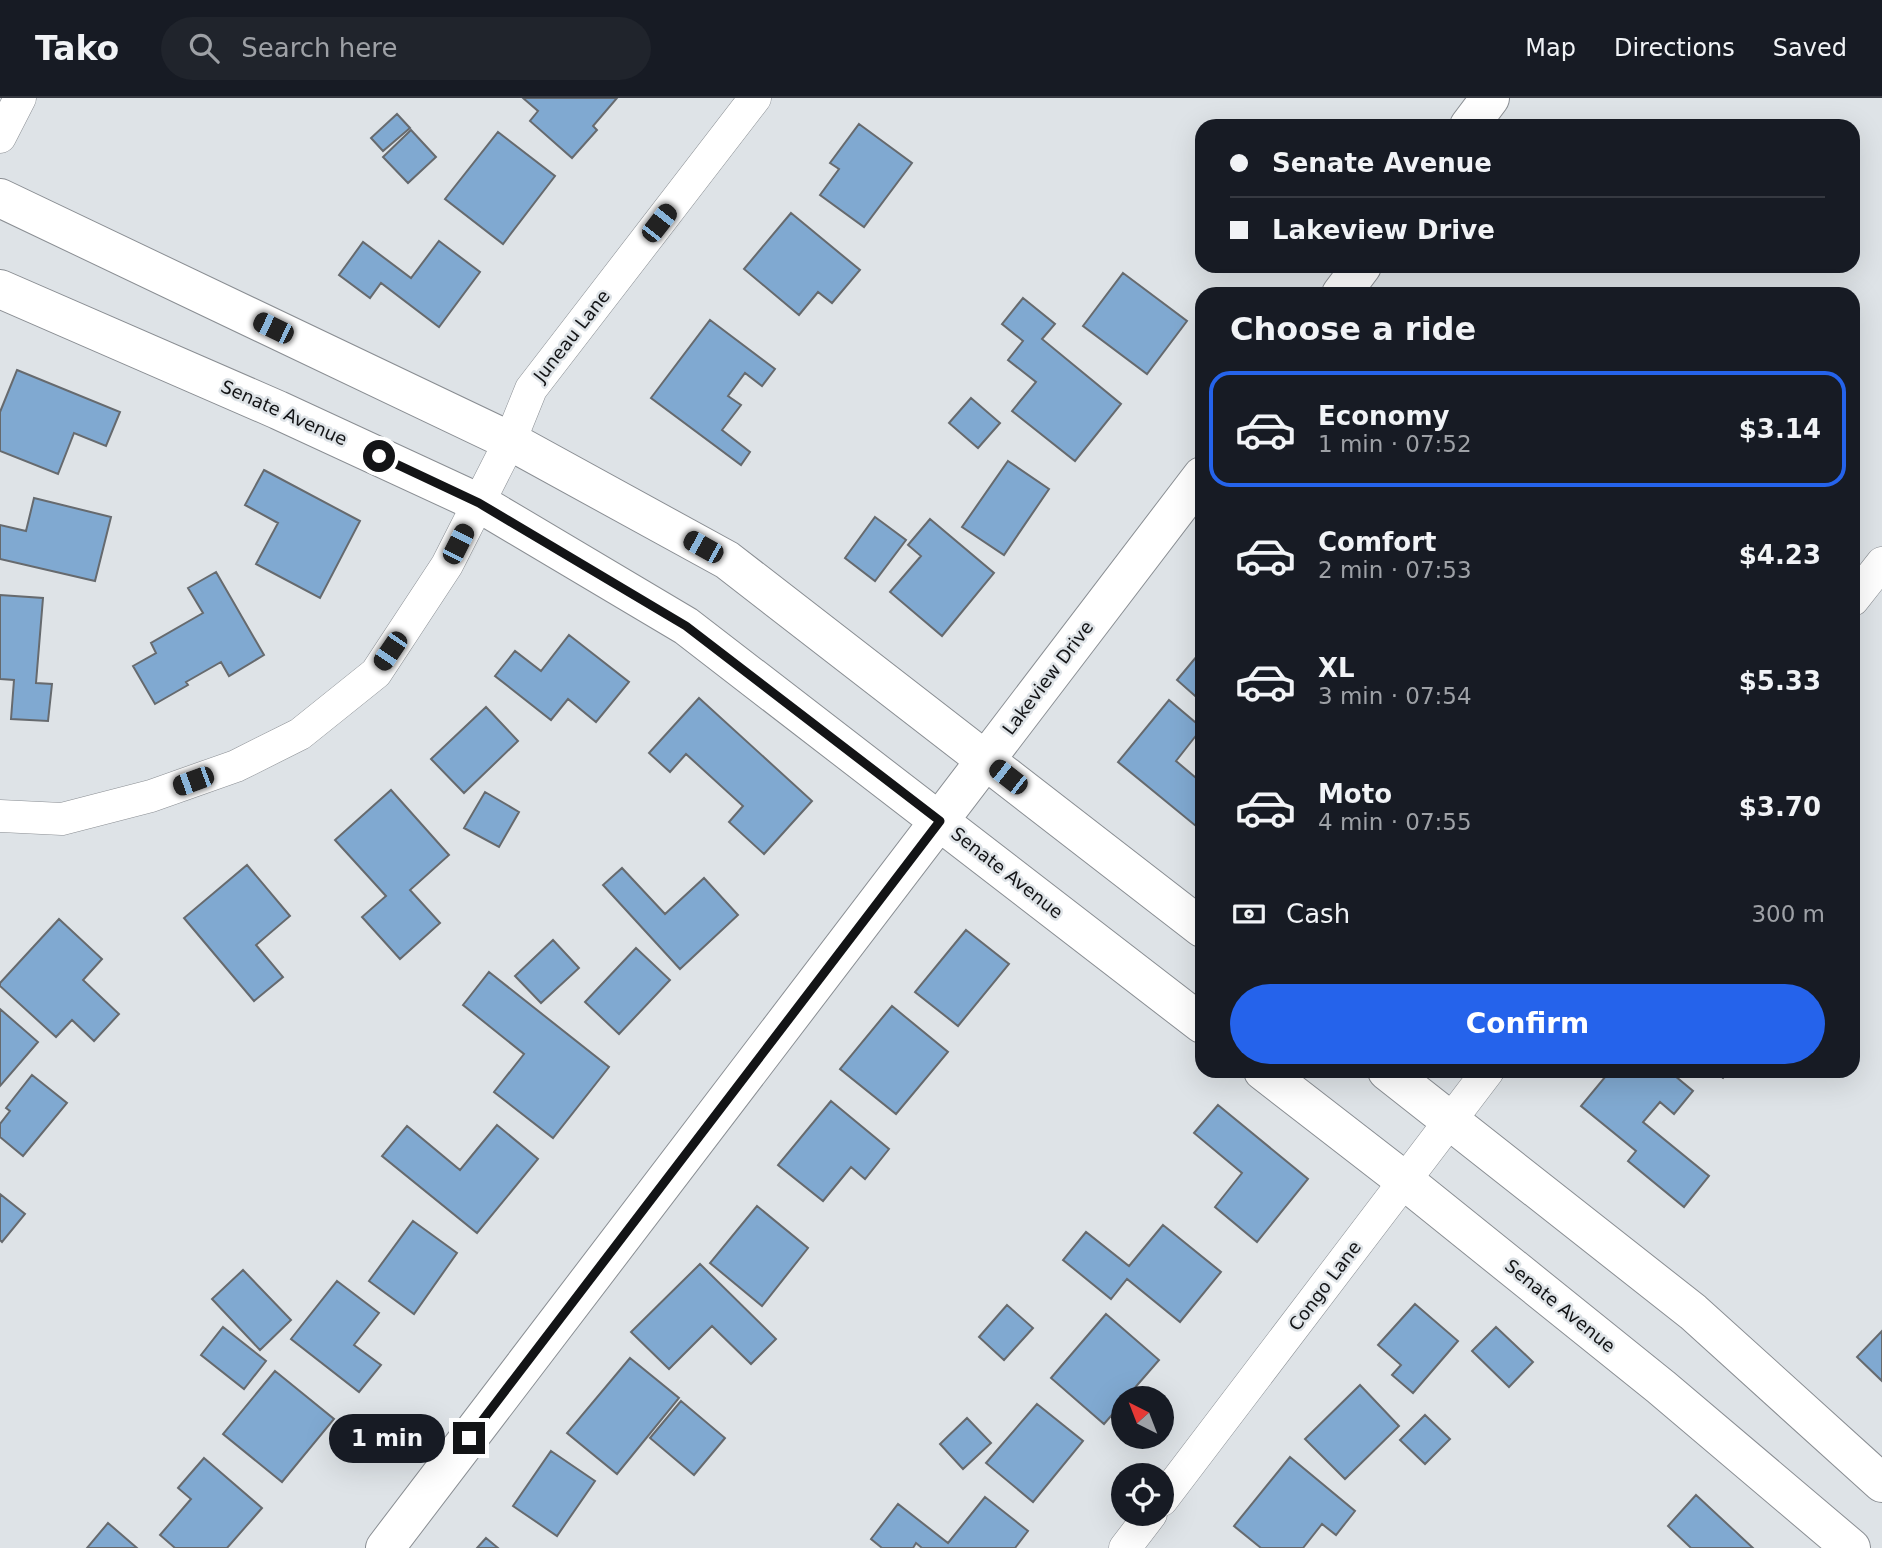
<!DOCTYPE html>
<html lang="en">
<head>
<meta charset="utf-8">
<style>
  :root { --surface:#171b24; --page:#20242c; --text:#f1f3f6; --muted:#9ea1a6; --line:#363941; --accent:#2563eb }
  body { margin:0; font-family:"DejaVu Sans",sans-serif; background:var(--page); color:var(--text); height:100vh; display:flex; flex-direction:column; font-size:26px; white-space:nowrap }
  * { box-sizing:border-box; margin:0 }
  p { font-size:23px; color:var(--muted) }
  .icon { flex:none; width:38px; height:38px; fill:none; stroke:currentColor; stroke-width:2; stroke-linecap:round; stroke-linejoin:round }
  .map { position:relative; flex:1; overflow:hidden }
  .side { position:absolute; left:1195px; top:189px; width:665px; height:791px; display:flex; flex-direction:column; background:var(--surface); border-radius:21px; box-shadow:0 7px 28px #0002 }
  .side>* { flex:none }
  .guide { position:absolute; left:1195px; top:21px; width:665px; height:154px; border-radius:21px; box-shadow:0 7px 28px #0002; display:grid; align-content:center; height:154px; padding:0 35px; background:var(--surface) }
  .needle { width:46px; rotate:318deg }
  .fabs { position:absolute; left:1111px; top:1288px; display:grid; gap:14px }
  .fabs a { display:grid; place-items:center; width:63px; height:63px; border-radius:50%; background:var(--surface); box-shadow:0 7px 28px #0002; font-size:35px }
  .end { position:absolute; width:32px; height:32px; margin:-16px; border:9px solid #131416; background:#fff; box-shadow:0 0 0 4px #fff }
  .from { border-radius:50% }
  .bubble { position:absolute; height:49px; border-radius:24px; background:var(--surface); box-shadow:0 7px 28px #0002; font-size:23px; font-weight:800; line-height:49px; text-align:center }
  .car { position:absolute; width:21px; height:42px; margin:-21px -10px; border-radius:9px; box-shadow:0 0 5px 2px #0007; background:linear-gradient(#222 24%,#8ab4d8 0 40%,#222 0 76%,#8ab4d8 0 86%,#222 0) }
  .guide b { display:flex; align-items:center; gap:24px; height:66px; font-size:26px }
  .guide b+b { border-top:2px solid var(--line) }
  .guide i { width:18px; height:18px; background:var(--text) }
  ul { padding:0; list-style:none }
  li { display:flex; align-items:center; gap:21px; height:116px; margin:0 14px 10px; padding:0 21px; border:4px solid transparent; border-radius:21px }
  li div { flex:1 }
  li b { display:block; font-size:26px }
  li em { font-style:normal; font-weight:800 }
  li.current { border-color:var(--accent) }
  li>.icon { width:63px; height:63px; stroke-width:1.5 }
  h2 { padding:0 35px; font-size:32px; line-height:84px }
  .pay { display:flex; align-items:center; gap:18px; height:77px; padding:0 35px; font-size:26px }
  .pay p { margin-inline-start:auto }
  .cta { display:flex; gap:14px; margin-top:auto; padding:14px 35px }
  .cta a { flex:1; height:80px; border-radius:42px; background:var(--accent); color:#fff; font-size:28px; font-weight:800; line-height:80px; text-align:center }
  header { display:flex; align-items:center; gap:42px; box-sizing:border-box; height:98px; padding:0 35px; background:var(--surface); border-bottom:2px solid var(--line) }
  header strong { font-size:33px }
  nav { display:flex; gap:38px; margin-inline-start:auto; font-size:24px }
  .search { width:490px; height:63px; background:var(--page); display:flex; align-items:center; gap:18px; box-sizing:border-box; padding:0 24px; border-radius:38px; color:var(--muted); font-size:26px }
  .map>svg:first-child { display:block }
  .building { fill:#80a9d1; stroke:#666a6e; stroke-width:2 }
  .lines { fill:none; stroke-linecap:round; stroke-linejoin:round }
  .street-casing { stroke:#8a8e93; stroke-width:33 }
  .secondary-casing { stroke:#8a8e93; stroke-width:40 }
  .street { stroke:#fff; stroke-width:32 }
  .secondary { stroke:#fff; stroke-width:38 }
  .route { stroke:#131416; stroke-width:9 }
  .labels { text-anchor:middle; stroke-width:5; stroke-linejoin:round; paint-order:stroke }
  .street-label { font-size:18px; fill:#131416; stroke:#dee3e7 }
</style>
</head>
<body>
<header>
<strong>Tako</strong>
<div class="search"><svg class="icon" aria-label="search" viewBox="0 0 24 24"><circle cx="10" cy="10" r="6"/><path d="M15 15l6 6"/></svg>Search here</div>
<nav><a>Map</a><a>Directions</a><a>Saved</a></nav>
</header>
<div class="map">
<svg width="1882" height="1450" viewBox="0 0 1882 1450">
  <rect width="100%" height="100%" fill="#dee3e7"/>
  <path class="building" d="M 523,0 L 617,0 L 593,28 L 597,32 L 572,60 L 530,23 L 538,13 Z
    M 397,16 L 410,30 L 383,53 L 371,40 Z
    M 859,26 L 912,65 L 864,129 L 820,97 L 839,71 L 830,65 Z
    M 411,32 L 436,59 L 408,85 L 383,59 Z
    M 498,34 L 555,78 L 503,146 L 445,101 Z
    M 791,115 L 860,172 L 832,205 L 818,194 L 799,217 L 744,171 Z
    M 439,143 L 480,174 L 439,229 L 381,185 L 370,200 L 339,177 L 363,144 L 411,180 Z
    M 1123,175 L 1187,223 L 1147,276 L 1083,228 Z
    M 1023,200 L 1055,226 L 1042,241 L 1121,306 L 1075,363 L 1012,313 L 1036,284 L 1008,262 L 1023,243 L 1002,226 Z
    M 710,222 L 775,271 L 762,288 L 745,275 L 728,298 L 741,307 L 722,332 L 750,354 L 741,367 L 651,300 Z
    M 17,272 L 120,314 L 106,348 L 74,335 L 58,376 L 0,353 L 0,314 Z
    M 971,300 L 1000,325 L 978,350 L 949,325 Z
    M 1008,363 L 1049,391 L 1004,457 L 962,429 Z
    M 264,372 L 360,423 L 320,500 L 256,466 L 278,425 L 245,407 Z
    M 34,400 L 111,419 L 95,483 L 0,461 L 0,427 L 26,433 Z
    M 875,419 L 906,442 L 875,483 L 845,460 Z
    M 930,421 L 994,475 L 942,538 L 890,494 L 921,458 L 908,447 Z
    M 216,474 L 264,557 L 229,578 L 221,564 L 186,584 L 188,587 L 155,606 L 133,568 L 156,555 L 151,545 L 203,515 L 188,490 Z
    M 0,497 L 43,500 L 36,585 L 52,586 L 48,623 L 11,621 L 14,582 L 0,581 Z
    M 569,537 L 629,584 L 596,624 L 568,601 L 551,622 L 495,578 L 515,553 L 541,573 Z
    M 1202,552 L 1202,604 L 1177,582 Z
    M 699,600 L 812,703 L 764,756 L 729,724 L 743,708 L 686,656 L 670,674 L 649,655 Z
    M 1169,602 L 1202,630 L 1176,663 L 1202,685 L 1202,733 L 1118,664 Z
    M 486,609 L 518,643 L 464,695 L 431,661 Z
    M 391,692 L 449,757 L 410,792 L 440,825 L 400,861 L 362,819 L 386,798 L 335,742 Z
    M 485,694 L 519,714 L 499,749 L 464,730 Z
    M 247,767 L 290,818 L 256,847 L 283,879 L 254,903 L 184,820 Z
    M 622,770 L 665,816 L 704,780 L 738,817 L 680,871 L 603,787 Z
    M 59,821 L 102,861 L 83,882 L 119,916 L 94,943 L 72,922 L 56,939 L 0,888 L 0,885 Z
    M 966,832 L 1009,866 L 958,928 L 915,894 Z
    M 553,842 L 579,870 L 541,905 L 515,878 Z
    M 636,850 L 670,882 L 619,936 L 585,904 Z
    M 489,874 L 609,969 L 553,1040 L 494,994 L 524,956 L 463,907 Z
    M 892,908 L 948,954 L 896,1016 L 840,971 Z
    M 0,911 L 38,944 L 0,988 Z
    M 1610,973 L 1669,973 L 1693,993 L 1674,1016 L 1660,1004 L 1643,1024 L 1709,1078 L 1684,1109 L 1628,1063 L 1636,1053 L 1581,1008 Z
    M 1714,973 L 1729,973 L 1723,980 Z
    M 32,977 L 67,1005 L 23,1058 L 0,1039 L 0,1026 L 10,1013 L 6,1010 Z
    M 831,1003 L 889,1051 L 865,1081 L 851,1069 L 823,1103 L 778,1067 Z
    M 1218,1007 L 1308,1081 L 1257,1144 L 1215,1109 L 1242,1075 L 1194,1035 Z
    M 497,1027 L 538,1061 L 477,1135 L 382,1058 L 407,1028 L 460,1072 Z
    M 0,1096 L 25,1116 L 2,1144 L 0,1142 Z
    M 757,1108 L 808,1150 L 762,1208 L 710,1165 Z
    M 413,1123 L 457,1155 L 414,1216 L 369,1183 Z
    M 1163,1127 L 1221,1174 L 1180,1224 L 1127,1181 L 1111,1201 L 1063,1162 L 1086,1134 L 1129,1168 Z
    M 700,1166 L 776,1241 L 751,1266 L 712,1228 L 669,1271 L 631,1234 Z
    M 243,1172 L 291,1222 L 260,1252 L 212,1201 Z
    M 337,1183 L 379,1215 L 354,1247 L 381,1267 L 359,1294 L 291,1241 Z
    M 1415,1206 L 1458,1243 L 1413,1295 L 1392,1277 L 1401,1267 L 1378,1247 Z
    M 1007,1207 L 1033,1230 L 1004,1262 L 979,1239 Z
    M 1106,1216 L 1159,1262 L 1126,1300 L 1124,1300 L 1124,1303 L 1104,1326 L 1051,1280 Z
    M 223,1229 L 266,1263 L 244,1291 L 201,1257 Z
    M 1496,1229 L 1533,1264 L 1509,1289 L 1472,1253 Z
    M 1882,1233 L 1882,1283 L 1857,1259 Z
    M 630,1260 L 679,1300 L 617,1376 L 567,1335 Z
    M 275,1273 L 334,1321 L 282,1384 L 223,1336 Z
    M 1360,1287 L 1399,1328 L 1345,1381 L 1305,1341 Z
    M 681,1303 L 725,1340 L 694,1377 L 650,1340 Z
    M 1037,1306 L 1083,1343 L 1033,1404 L 986,1365 Z
    M 1425,1317 L 1450,1341 L 1425,1366 L 1400,1342 Z
    M 967,1320 L 991,1345 L 963,1371 L 940,1346 Z
    M 551,1353 L 595,1383 L 557,1438 L 513,1408 Z
    M 1290,1359 L 1355,1413 L 1336,1437 L 1322,1426 L 1303,1450 L 1261,1450 L 1234,1428 Z
    M 204,1360 L 262,1410 L 227,1450 L 175,1450 L 160,1437 L 191,1401 L 178,1390 Z
    M 1696,1397 L 1753,1450 L 1691,1450 L 1668,1428 Z
    M 985,1399 L 1028,1433 L 1015,1450 L 922,1450 L 916,1445 L 913,1450 L 882,1450 L 871,1441 L 898,1406 L 948,1445 Z
    M 108,1425 L 137,1450 L 87,1450 Z
    M 486,1440 L 498,1450 L 477,1450 Z"/>
  <g class="lines">
    <defs>
      <path id="street" d="M 0,39 L 20,0
        M 1853,502 L 1882,465
        M 0,718 L 62,721 L 151,698 L 236,668 L 300,636 L 376,575 L 447,467 L 510,343 L 531,291 L 755,0
        M 1162,1402 L 1488,973
        M 1125,1450 L 1151,1416"/>
      <path id="secondary" d="M 1469,28 L 1490,0
        M 0,100 L 510,343 L 727,462 L 1202,830
        M 0,191 L 278,312 L 479,405 L 686,528 L 1202,926
        M 1341,196 L 1362,168
        M 1263,973 L 1405,1083 L 1661,1289 L 1851,1450
        M 1387,973 L 1693,1214 L 1882,1385
        M 385,1450 L 1202,378"/>
    </defs>
    <use href="#street" class="street-casing"/>
    <use href="#secondary" class="secondary-casing"/>
    <use href="#street" class="street"/>
    <use href="#secondary" class="secondary"/>
  </g>
  <g class="lines">
    <path class="route" d="M 379,358 L 479,405 L 686,528 L 940,723 L 469,1340"/>
  </g>
  <g class="labels">
    <g class="street-label">
      <text transform="translate(572 238) rotate(-52)" y="6">Juneau Lane</text>
      <text transform="translate(284 315) rotate(24)" y="6">Senate Avenue</text>
      <text transform="translate(1048 580) rotate(-53)" y="6">Lakeview Drive</text>
      <text transform="translate(1007 775) rotate(38)" y="6">Senate Avenue</text>
      <text transform="translate(1325 1188) rotate(-53)" y="6">Congo Lane</text>
      <text transform="translate(1560 1208) rotate(39)" y="6">Senate Avenue</text>
    </g>
  </g>
</svg>
<div class="fabs">
<a><svg class="needle" viewBox="-14 -14 28 28"><path d="M0-13l5 13h-10z" fill="#e53935"/><path d="M0 13l5-13h-10z" fill="#9ea1a6"/></svg></a>
<a><svg class="icon" aria-label="locate" viewBox="0 0 24 24"><circle cx="12" cy="12" r="6"/><path d="M12 2v4M12 18v4M2 12h4M18 12h4"/></svg></a>
</div>
<i class="end from" style="left:379px;top:358px"></i>
<i class="end" style="left:469px;top:1340px"></i>
<div class="bubble" style="left:329px;top:1316px;width:116px">1 min</div>
<i class="car" style="left:659px;top:125px;rotate:38deg"></i>
<i class="car" style="left:273px;top:230px;rotate:296deg"></i>
<i class="car" style="left:458px;top:446px;rotate:27deg"></i>
<i class="car" style="left:703px;top:449px;rotate:299deg"></i>
<i class="car" style="left:390px;top:553px;rotate:214deg"></i>
<i class="car" style="left:1008px;top:679px;rotate:308deg"></i>
<i class="car" style="left:193px;top:683px;rotate:250deg"></i>
<div class="guide">
<b><i class="from"></i>Senate Avenue</b>
<b><i></i>Lakeview Drive</b>
</div>
<section class="side">
<h2>Choose a ride</h2>
<ul>
<li class="current"><svg class="icon" aria-label="car" viewBox="0 0 24 24"><path d="M5 17H2v-5l4-1 3-4h7l3 4 3 1v5h-3M9 17h6M6 11h13"/><circle cx="7" cy="17" r="2"/><circle cx="17" cy="17" r="2"/></svg><div><b>Economy</b><p>1 min · 07:52</p></div><em>$3.14</em></li>
<li><svg class="icon" aria-label="car" viewBox="0 0 24 24"><path d="M5 17H2v-5l4-1 3-4h7l3 4 3 1v5h-3M9 17h6M6 11h13"/><circle cx="7" cy="17" r="2"/><circle cx="17" cy="17" r="2"/></svg><div><b>Comfort</b><p>2 min · 07:53</p></div><em>$4.23</em></li>
<li><svg class="icon" aria-label="car" viewBox="0 0 24 24"><path d="M5 17H2v-5l4-1 3-4h7l3 4 3 1v5h-3M9 17h6M6 11h13"/><circle cx="7" cy="17" r="2"/><circle cx="17" cy="17" r="2"/></svg><div><b>XL</b><p>3 min · 07:54</p></div><em>$5.33</em></li>
<li><svg class="icon" aria-label="car" viewBox="0 0 24 24"><path d="M5 17H2v-5l4-1 3-4h7l3 4 3 1v5h-3M9 17h6M6 11h13"/><circle cx="7" cy="17" r="2"/><circle cx="17" cy="17" r="2"/></svg><div><b>Moto</b><p>4 min · 07:55</p></div><em>$3.70</em></li>
</ul>
<div class="pay"><svg class="icon" aria-label="cash" viewBox="0 0 24 24"><path d="M3 7h18v10H3z"/><circle cx="12" cy="12" r="2"/></svg>Cash<p>300 m</p></div>
<div class="cta"><a>Confirm</a></div>
</section>
</div>
</body>
</html>
